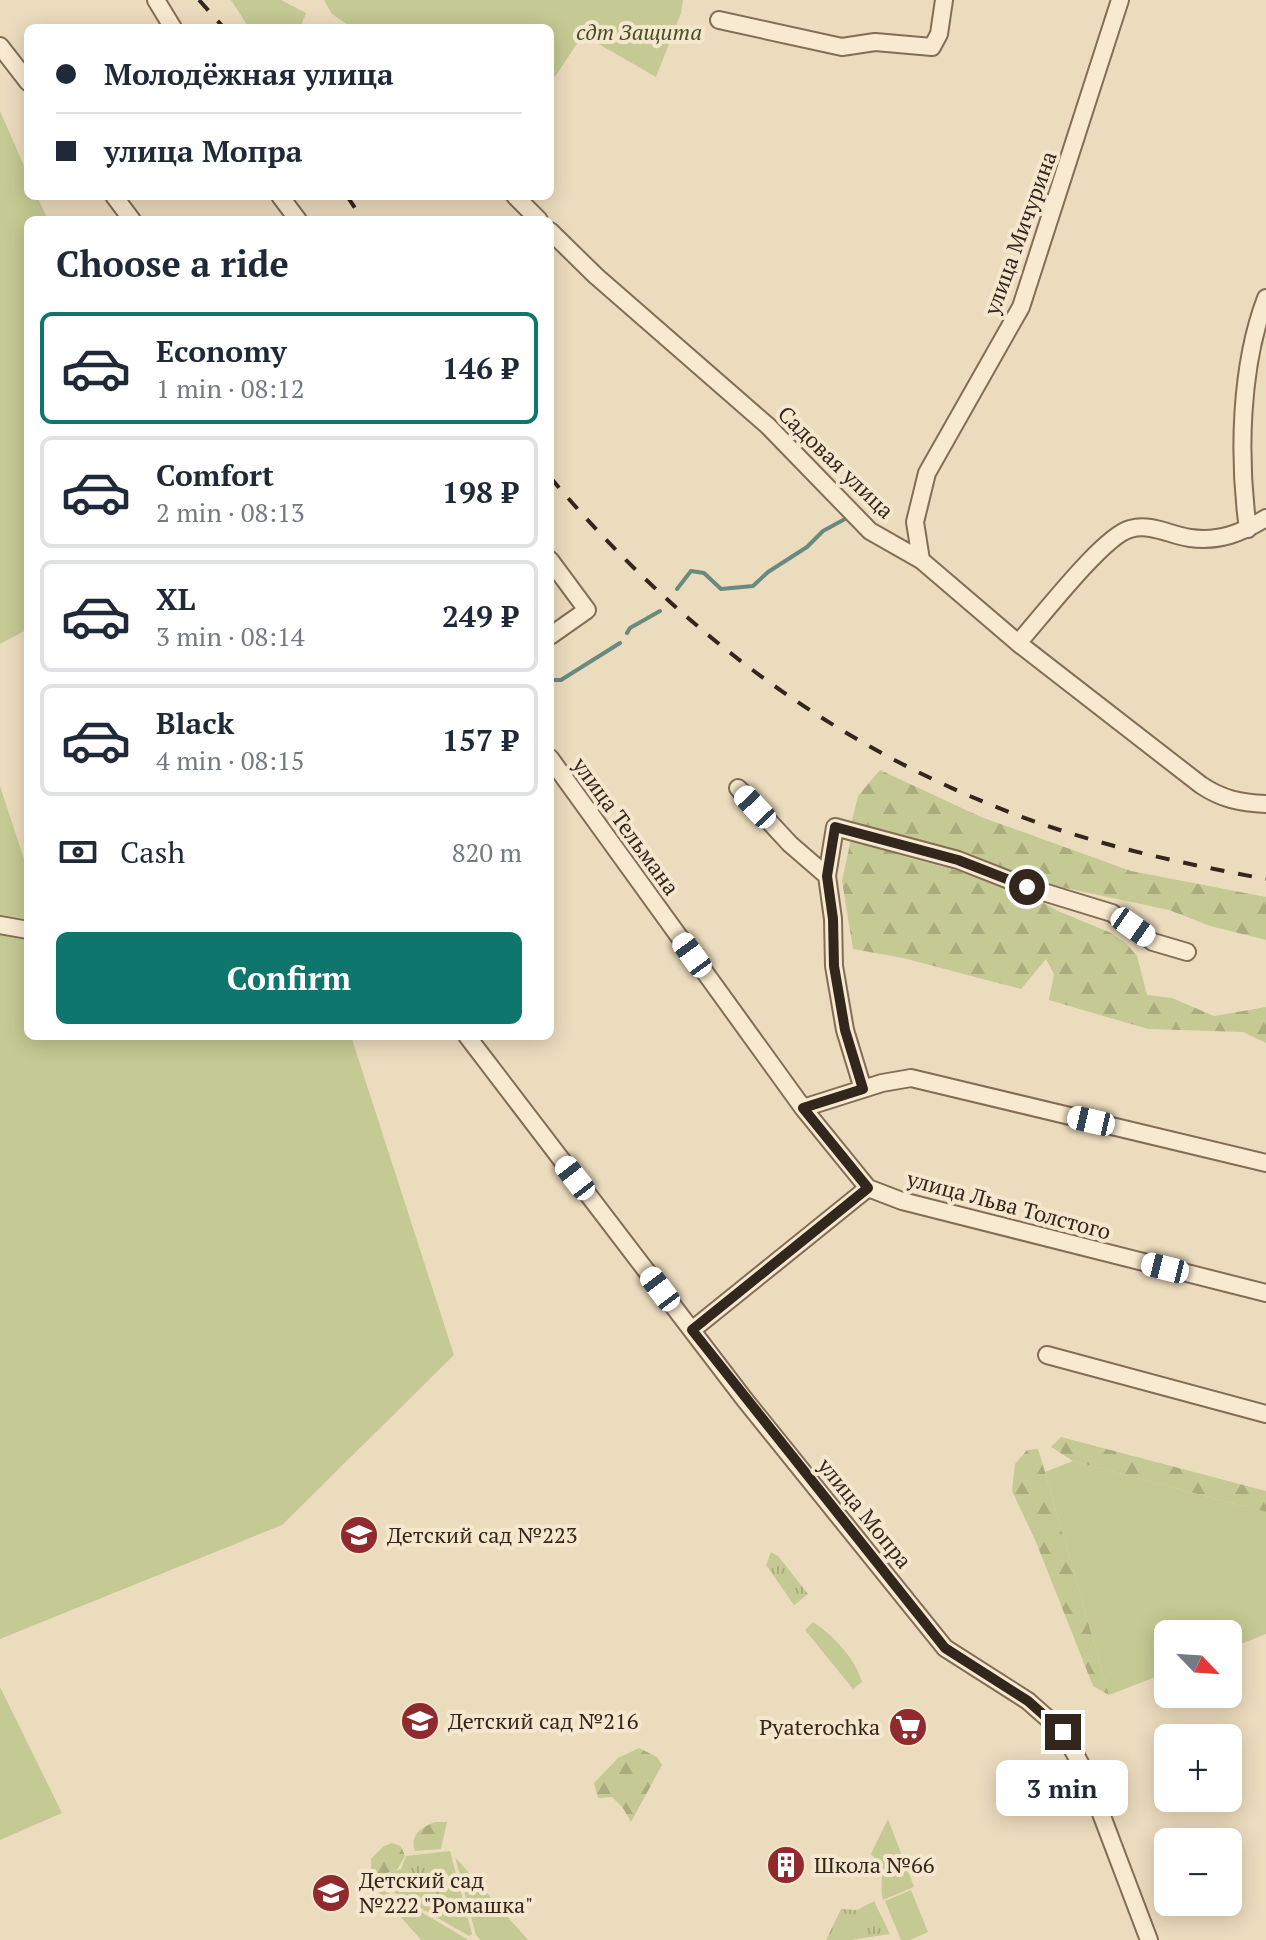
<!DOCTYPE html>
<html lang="en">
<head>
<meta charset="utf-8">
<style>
  :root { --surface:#fff; --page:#f6f6f7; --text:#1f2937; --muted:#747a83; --line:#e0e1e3; --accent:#0f766e }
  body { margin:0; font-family:"PT Serif",serif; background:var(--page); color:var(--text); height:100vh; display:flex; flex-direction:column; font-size:30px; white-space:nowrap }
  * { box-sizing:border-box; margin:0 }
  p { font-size:26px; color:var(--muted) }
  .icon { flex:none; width:44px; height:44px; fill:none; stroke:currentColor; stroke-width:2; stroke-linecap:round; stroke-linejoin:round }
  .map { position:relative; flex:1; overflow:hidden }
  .panel { position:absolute; left:24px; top:216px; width:530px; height:824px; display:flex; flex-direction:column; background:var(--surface); border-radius:12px; box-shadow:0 4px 20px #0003 }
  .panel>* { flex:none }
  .hud { position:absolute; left:24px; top:24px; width:530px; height:176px; border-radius:12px; box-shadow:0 4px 20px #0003; display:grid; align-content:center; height:176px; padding:0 32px; background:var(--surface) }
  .needle { width:52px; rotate:115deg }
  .buttons { position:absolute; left:1154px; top:1620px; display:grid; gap:16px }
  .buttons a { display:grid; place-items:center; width:88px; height:88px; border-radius:12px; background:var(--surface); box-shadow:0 4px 20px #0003; font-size:40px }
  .end { position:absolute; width:36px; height:36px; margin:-18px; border:10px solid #33261c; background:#fff; box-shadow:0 0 0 4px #fff }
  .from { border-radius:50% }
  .bubble { position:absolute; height:56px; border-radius:12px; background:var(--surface); box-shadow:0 4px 20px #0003; font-size:26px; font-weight:700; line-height:56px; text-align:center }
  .car { position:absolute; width:24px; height:48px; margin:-24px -12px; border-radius:10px; box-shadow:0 0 6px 2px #0007; background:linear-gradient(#fff 24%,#345 0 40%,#fff 0 76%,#345 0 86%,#fff 0) }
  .hud b { display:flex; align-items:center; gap:28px; height:76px; font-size:30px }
  .hud b+b { border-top:2px solid var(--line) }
  .hud i { width:20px; height:20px; background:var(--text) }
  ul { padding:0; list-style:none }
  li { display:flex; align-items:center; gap:24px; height:112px; margin:0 16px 12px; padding:0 16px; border:4px solid var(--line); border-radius:12px }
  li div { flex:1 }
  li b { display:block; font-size:30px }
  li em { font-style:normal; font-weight:700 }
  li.on { border-color:var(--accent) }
  li>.icon { width:72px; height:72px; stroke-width:1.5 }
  h2 { padding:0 32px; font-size:36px; line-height:96px }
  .pay { display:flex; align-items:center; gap:20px; height:88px; padding:0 32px; font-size:30px }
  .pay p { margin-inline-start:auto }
  .button { display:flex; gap:16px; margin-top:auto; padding:16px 32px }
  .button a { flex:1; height:92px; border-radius:12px; background:var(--accent); color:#fff; font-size:32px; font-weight:700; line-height:92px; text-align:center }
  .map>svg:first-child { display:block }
  .green { fill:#c5c993 }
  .forest { fill:url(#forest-firs) }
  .park { fill:url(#park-tufts) }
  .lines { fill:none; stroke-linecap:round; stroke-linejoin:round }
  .stream { stroke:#698a81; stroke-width:4 }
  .minor-casing { stroke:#836d57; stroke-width:20 }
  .minor { stroke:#f7ead0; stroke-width:16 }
  .rail { stroke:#33261c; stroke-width:4; stroke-dasharray:14 14; stroke-linecap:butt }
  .route { stroke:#33261c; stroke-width:10 }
  .labels { text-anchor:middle; stroke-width:8; stroke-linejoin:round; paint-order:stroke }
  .park-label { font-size:22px; font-style:italic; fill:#454f23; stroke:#f4e7cd }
  .street-label { font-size:22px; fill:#33261c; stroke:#f4e7cd }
  .poi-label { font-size:22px; fill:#33261c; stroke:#f4e7cd; text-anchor:start }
</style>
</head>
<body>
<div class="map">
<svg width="1266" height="1940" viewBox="0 0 1266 1940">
  <defs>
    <pattern id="forest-firs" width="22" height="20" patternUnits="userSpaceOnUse" patternTransform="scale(2)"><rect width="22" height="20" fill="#c5c993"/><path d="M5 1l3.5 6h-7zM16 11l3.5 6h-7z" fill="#aaac7e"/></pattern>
    <pattern id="park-tufts" width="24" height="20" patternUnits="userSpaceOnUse" patternTransform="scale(2)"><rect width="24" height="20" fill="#c5c993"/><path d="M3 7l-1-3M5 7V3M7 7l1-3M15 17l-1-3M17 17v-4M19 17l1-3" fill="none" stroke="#aaac7e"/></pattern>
  </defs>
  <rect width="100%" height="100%" fill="#ecdcbe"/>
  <path class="green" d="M 231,0 L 281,0 L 306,13 L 300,28 L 249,28 Z
    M 324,0 L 683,0 L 681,13 L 656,77 L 583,35 L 550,84 L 550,28 L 352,28 L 332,14 Z
    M 0,111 L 28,175 L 28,196 L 37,196 L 48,220 L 28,220 L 28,629 L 0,644 Z
    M 0,786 L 28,871 L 28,1036 L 351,1036 L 454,1355 L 282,1525 L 0,1639 Z
    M 1073,1461 L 1266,1512 L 1266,1634 L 1228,1649 L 1228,1634 L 1168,1634 L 1168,1672 L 1109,1695 L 1045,1472 Z
    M 813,1622 C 832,1634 856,1659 862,1682 L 853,1689 L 805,1630 Z
    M 0,1687 L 62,1813 L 0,1840 Z
    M 888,1819 L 914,1887 L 883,1900 C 878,1881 889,1873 871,1854 Z
    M 450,1851 L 472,1934 L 469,1936 L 374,1881 L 379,1876 L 401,1869 L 406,1856 Z
    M 455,1857 L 528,1940 L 480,1940 L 476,1935 Z
    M 370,1882 L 467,1939 L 467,1940 L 421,1940 Z
    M 911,1890 L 928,1932 L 910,1940 L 901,1940 L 885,1901 Z"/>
  <path class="forest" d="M 880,770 L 981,817 L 1131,871 L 1266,897 L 1266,940 L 1210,926 L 1169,910 L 1056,886 L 851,825 L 858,796 Z
    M 851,839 L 909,858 L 1013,885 L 1058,911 L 1111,933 L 1126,943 L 1137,956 L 1147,995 L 1172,998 L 1214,1016 L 1266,1007 L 1266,1043 L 1243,1032 L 1148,1029 L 1049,1000 L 1054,974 L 1046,959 L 1021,989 L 903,958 L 853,949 L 842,881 Z
    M 1061,1437 L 1266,1491 L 1266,1512 L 1073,1461 L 1051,1447 Z
    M 1038,1449 L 1045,1472 L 1109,1695 L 1093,1686 L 1036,1542 L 1012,1491 L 1015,1464 L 1027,1450 Z
    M 639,1748 L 657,1757 L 662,1765 L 631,1822 L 623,1808 L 612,1797 L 598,1798 L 594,1783 L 618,1758 Z
    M 435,1822 L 447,1822 L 441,1849 L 415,1851 C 409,1835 422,1827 435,1822 Z
    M 392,1843 L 401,1846 L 405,1856 L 397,1870 L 383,1874 L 371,1872 L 371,1859 L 384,1846 Z"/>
  <path class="park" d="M 771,1552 L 778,1556 L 808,1594 L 794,1605 L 766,1565 Z
    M406 1879a20 20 0 1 1 40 0a20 20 0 1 1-40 0Z
    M 874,1901 L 890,1934 L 851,1940 L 826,1940 L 841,1909 L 857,1910 Z"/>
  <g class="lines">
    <path class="stream" d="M 677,589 L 691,571 L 704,573 L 721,589 L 753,586 L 768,572 L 807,547 L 823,531 L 845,519
      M 627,633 L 630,628 L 660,611
      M 550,680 L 561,680 L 620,643"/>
    <defs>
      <path id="minor" d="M 156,0 L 173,28
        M 719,20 L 842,47 L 875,42 L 932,47 L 939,34 L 944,0
        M 0,46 L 28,82
        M 114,196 L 132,220
        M 280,196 L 298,220
        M 515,196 L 539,220
        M 550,231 L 596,276 L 768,426 L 870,531 L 921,560 L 1018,643 L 1201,785 C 1222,799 1240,803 1266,804
        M 1248,529 C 1238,457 1240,366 1266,298
        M 550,560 L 587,610 L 550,636
        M 921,560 L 915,522 L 927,473 L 1021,307 L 1120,0
        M 1018,643 C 1040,619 1103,536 1130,529 C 1151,523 1170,535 1190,538 C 1220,542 1241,533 1266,518
        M 550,758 L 803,1108 L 868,1188
        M 738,788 L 790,844 L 827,876 L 833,919 L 834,966 L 845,1030 L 863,1089
        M 827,876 L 835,827 L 958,860 L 1027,887 L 1112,913 L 1153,942 L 1187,952
        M 0,925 L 28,930
        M 467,1036 L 745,1400 L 945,1648 L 1028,1701 L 1063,1732 L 1086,1774 L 1149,1940
        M 803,1108 L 882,1083 L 911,1078 L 1266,1163
        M 692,1330 L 868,1188 L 902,1201 L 1266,1293
        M 1047,1355 L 1266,1414"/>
    </defs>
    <use href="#minor" class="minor-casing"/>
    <use href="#minor" class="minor"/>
    <path class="rail" d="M 199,0 L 224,28
      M 347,196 L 363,220
      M 550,477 C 675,626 827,742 1009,812 C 1091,844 1179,863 1266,879"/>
  </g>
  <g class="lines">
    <path class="route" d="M 1027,887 L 958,860 L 835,827 L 827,876 L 833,919 L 834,966 L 845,1030 L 863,1089 L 803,1108 L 868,1188 L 692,1330 L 945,1648 L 1028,1701 L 1063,1732"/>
  </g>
  <defs>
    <symbol id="school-disc" viewBox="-11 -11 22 22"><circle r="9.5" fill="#902a2e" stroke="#f4e7cd"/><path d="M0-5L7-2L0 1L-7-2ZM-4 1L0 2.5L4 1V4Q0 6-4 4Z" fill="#fff"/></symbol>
    <symbol id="supermarket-disc" viewBox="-11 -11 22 22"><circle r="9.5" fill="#902a2e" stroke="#f4e7cd"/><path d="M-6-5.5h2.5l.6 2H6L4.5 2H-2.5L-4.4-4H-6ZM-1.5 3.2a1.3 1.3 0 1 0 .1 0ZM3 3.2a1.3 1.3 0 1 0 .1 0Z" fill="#fff"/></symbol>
    <symbol id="building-disc" viewBox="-11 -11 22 22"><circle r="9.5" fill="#902a2e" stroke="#f4e7cd"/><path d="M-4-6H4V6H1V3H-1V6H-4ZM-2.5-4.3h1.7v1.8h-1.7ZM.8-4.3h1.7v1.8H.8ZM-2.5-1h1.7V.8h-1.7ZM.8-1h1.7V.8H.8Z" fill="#fff"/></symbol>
  </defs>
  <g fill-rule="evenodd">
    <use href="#school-disc" x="337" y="1513" width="44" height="44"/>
    <use href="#school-disc" x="398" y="1699" width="44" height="44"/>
    <use href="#supermarket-disc" x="886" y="1705" width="44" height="44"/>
    <use href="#building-disc" x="764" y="1843" width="44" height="44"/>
    <use href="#school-disc" x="309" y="1871" width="44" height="44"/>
  </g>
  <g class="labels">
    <g class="park-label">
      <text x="639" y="40">сдт Защита</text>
    </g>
    <g class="street-label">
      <text transform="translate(1020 233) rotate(-70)" y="8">улица Мичурина</text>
      <text transform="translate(836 462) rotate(44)" y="8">Садовая улица</text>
      <text transform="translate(626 826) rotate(54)" y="8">улица Тельмана</text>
      <text transform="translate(1009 1205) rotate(15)" y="8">улица Льва Толстого</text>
      <text transform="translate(865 1513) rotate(51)" y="8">улица Мопра</text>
    </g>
    <g class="poi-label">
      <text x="387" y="1543">Детский сад №223</text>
      <text x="448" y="1729">Детский сад №216</text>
      <text x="880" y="1735" text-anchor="end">Pyaterochka</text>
      <text x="814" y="1873">Школа №66</text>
      <text x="359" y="1888">Детский сад<tspan x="359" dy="25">№222 "Ромашка"</tspan></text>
    </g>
  </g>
</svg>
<div class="buttons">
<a><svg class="needle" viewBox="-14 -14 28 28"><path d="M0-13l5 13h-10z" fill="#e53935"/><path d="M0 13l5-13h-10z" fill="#747a83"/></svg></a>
<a>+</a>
<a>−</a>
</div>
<i class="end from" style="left:1027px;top:887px"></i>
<i class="end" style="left:1063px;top:1732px"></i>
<div class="bubble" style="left:996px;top:1760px;width:132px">3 min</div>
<i class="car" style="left:755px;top:807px;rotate:317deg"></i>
<i class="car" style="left:1133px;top:927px;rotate:125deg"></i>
<i class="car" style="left:692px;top:955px;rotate:324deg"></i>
<i class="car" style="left:1091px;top:1121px;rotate:283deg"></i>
<i class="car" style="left:575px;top:1178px;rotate:322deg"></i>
<i class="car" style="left:1165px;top:1268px;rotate:284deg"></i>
<i class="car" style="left:660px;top:1289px;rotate:323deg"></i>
<div class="hud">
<b><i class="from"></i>Молодёжная улица</b>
<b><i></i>улица Мопра</b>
</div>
<section class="panel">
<h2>Choose a ride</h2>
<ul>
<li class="on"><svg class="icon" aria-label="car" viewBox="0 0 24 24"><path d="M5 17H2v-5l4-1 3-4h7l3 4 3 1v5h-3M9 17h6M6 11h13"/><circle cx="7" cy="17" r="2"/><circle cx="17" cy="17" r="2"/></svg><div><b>Economy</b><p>1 min · 08:12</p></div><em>146 ₽</em></li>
<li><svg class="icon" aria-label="car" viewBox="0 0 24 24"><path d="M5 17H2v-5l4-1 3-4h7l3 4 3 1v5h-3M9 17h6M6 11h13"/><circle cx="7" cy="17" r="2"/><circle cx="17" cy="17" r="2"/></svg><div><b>Comfort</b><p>2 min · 08:13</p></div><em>198 ₽</em></li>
<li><svg class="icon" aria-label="car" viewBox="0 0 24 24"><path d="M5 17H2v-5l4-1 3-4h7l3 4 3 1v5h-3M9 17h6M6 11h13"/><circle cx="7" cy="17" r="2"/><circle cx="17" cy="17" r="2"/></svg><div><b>XL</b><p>3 min · 08:14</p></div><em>249 ₽</em></li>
<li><svg class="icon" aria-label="car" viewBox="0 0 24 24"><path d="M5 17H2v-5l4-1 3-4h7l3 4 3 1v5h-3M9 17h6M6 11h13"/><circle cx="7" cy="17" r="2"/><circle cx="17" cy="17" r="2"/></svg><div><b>Black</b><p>4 min · 08:15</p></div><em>157 ₽</em></li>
</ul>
<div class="pay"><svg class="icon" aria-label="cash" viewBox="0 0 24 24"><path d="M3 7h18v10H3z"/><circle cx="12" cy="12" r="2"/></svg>Cash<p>820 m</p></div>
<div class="button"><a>Confirm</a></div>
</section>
</div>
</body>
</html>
